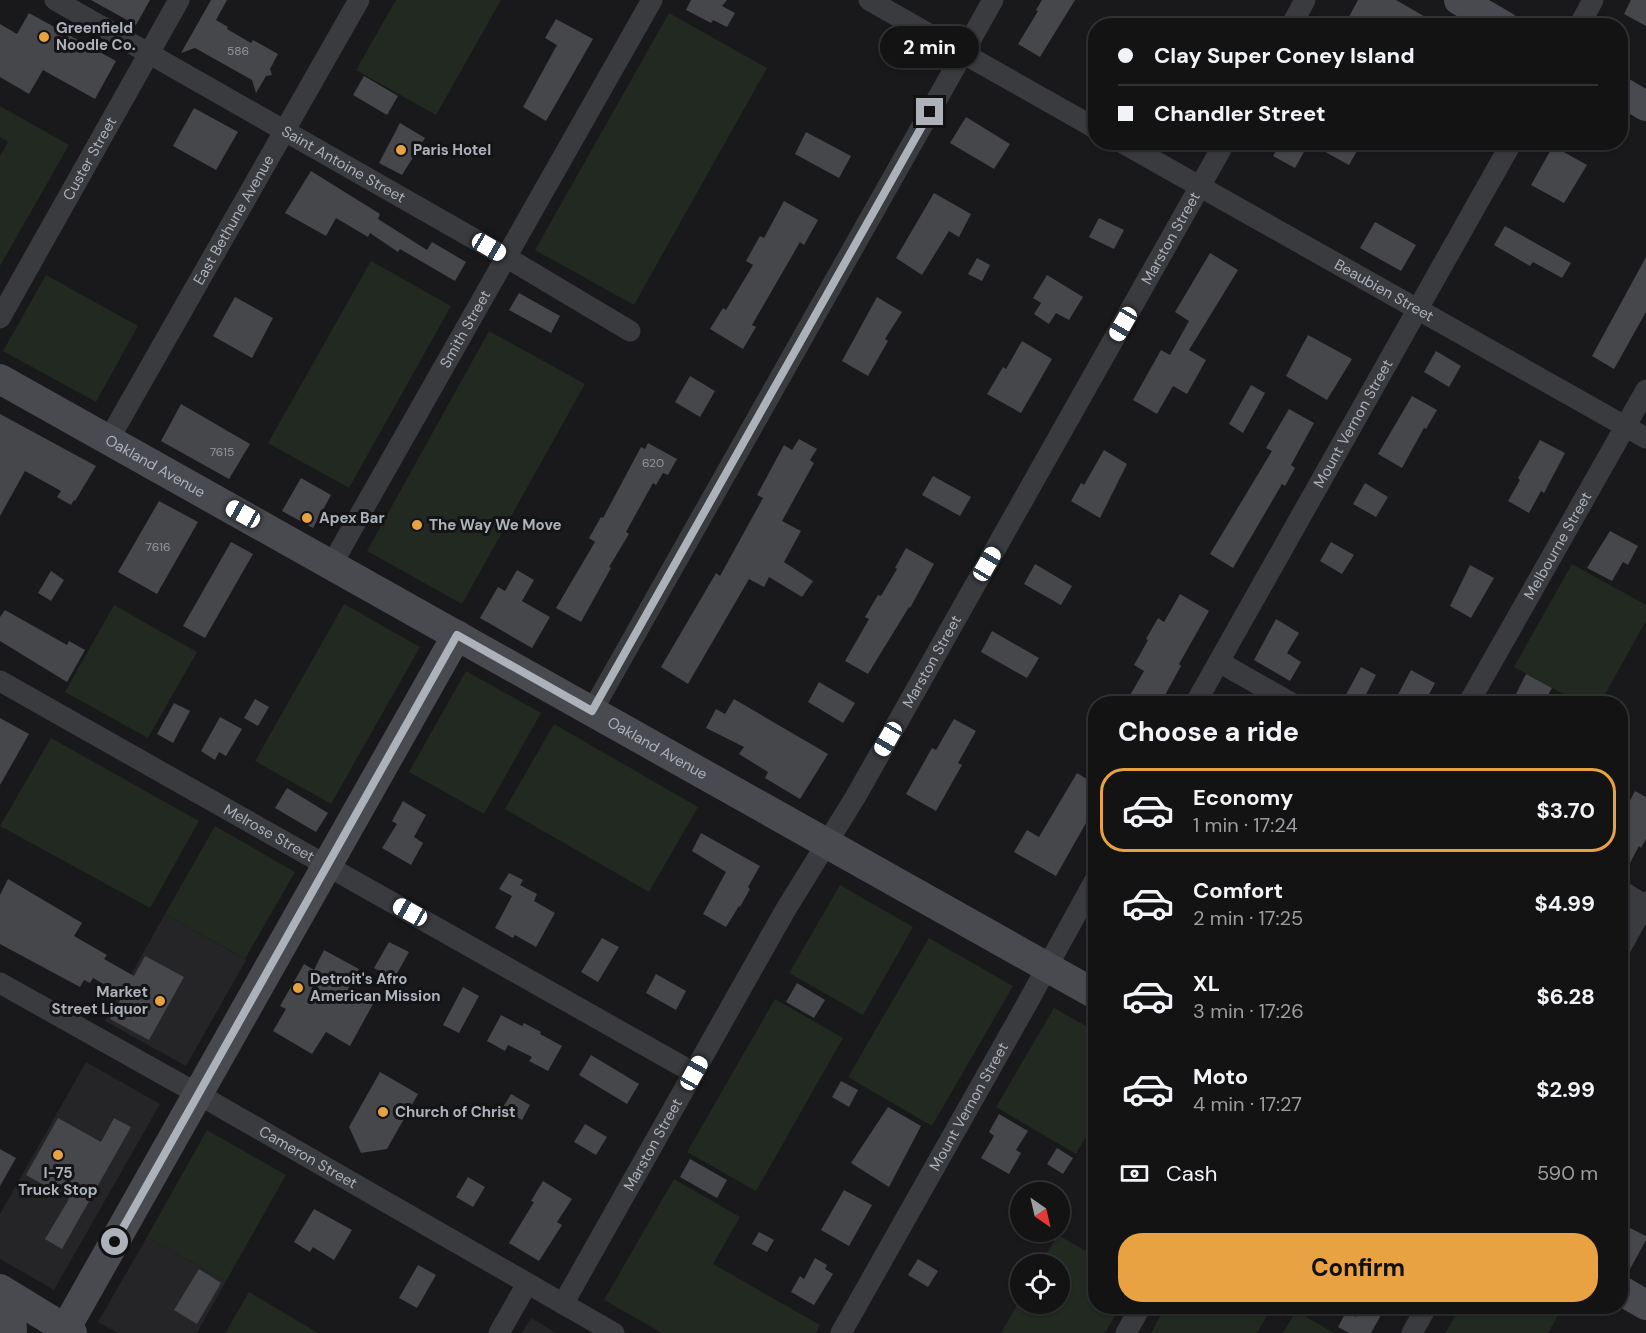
<!DOCTYPE html>
<html lang="en">
<head>
<meta charset="utf-8">
<style>
  :root { --surface:#131314; --page:#202022; --text:#f1f3f6; --muted:#9d9ea0; --line:#323234; --accent:#e9a242 }
  body { margin:0; font-family:"DM Sans",sans-serif; background:var(--page); color:var(--text); height:100vh; display:flex; flex-direction:column; font-size:22px; white-space:nowrap }
  * { box-sizing:border-box; margin:0 }
  p { font-size:20px; color:var(--muted) }
  .icon { flex:none; width:33px; height:33px; fill:none; stroke:currentColor; stroke-width:2; stroke-linecap:round; stroke-linejoin:round }
  .map { position:relative; flex:1; overflow:hidden }
  .panel { position:absolute; left:1088px; top:696px; width:540px; height:618px; display:flex; flex-direction:column; background:var(--surface); border-radius:24px; box-shadow:0 2px 4px #0004,0 0 0 2px var(--line) }
  .panel>* { flex:none }
  .banner { position:absolute; left:1088px; top:18px; width:540px; height:132px; border-radius:24px; box-shadow:0 2px 4px #0004,0 0 0 2px var(--line); display:grid; align-content:center; height:132px; padding:0 30px; background:var(--surface) }
  .needle { width:39px; rotate:146deg }
  .tools { position:absolute; left:1010px; top:1182px; display:grid; gap:12px }
  .tools a { display:grid; place-items:center; width:60px; height:60px; border-radius:50%; background:var(--surface); box-shadow:0 2px 4px #0004,0 0 0 2px var(--line); font-size:30px }
  .end { position:absolute; width:27px; height:27px; margin:-14px; border:8px solid #acb1ba; background:#111; box-shadow:0 0 0 3px #111 }
  .from { border-radius:50% }
  .bubble { position:absolute; height:42px; border-radius:21px; background:var(--surface); box-shadow:0 2px 4px #0004,0 0 0 2px var(--line); font-size:20px; font-weight:700; line-height:42px; text-align:center }
  .car { position:absolute; width:18px; height:36px; margin:-18px -9px; border-radius:8px; box-shadow:0 0 4px 2px #0007; background:linear-gradient(#fff 24%,#345 0 40%,#fff 0 76%,#345 0 86%,#fff 0) }
  .banner b { display:flex; align-items:center; gap:21px; height:57px; font-size:22px }
  .banner b+b { border-top:2px solid var(--line) }
  .banner i { width:15px; height:15px; background:var(--text) }
  ul { padding:0; list-style:none }
  li { display:flex; align-items:center; gap:18px; height:84px; margin:0 12px 9px; padding:0 18px; border:3px solid transparent; border-radius:24px }
  li div { flex:1 }
  li b { display:block; font-size:22px }
  li em { font-style:normal; font-weight:700 }
  li.current { border-color:var(--accent) }
  li>.icon { width:54px; height:54px; stroke-width:1.5 }
  h2 { padding:0 30px; font-size:27px; line-height:72px }
  .pay { display:flex; align-items:center; gap:15px; height:66px; padding:0 30px; font-size:22px }
  .pay p { margin-inline-start:auto }
  .action { display:flex; gap:12px; margin-top:auto; padding:12px 30px }
  .action a { flex:1; height:69px; border-radius:24px; background:var(--accent); color:#111; font-size:24px; font-weight:700; line-height:69px; text-align:center }
  .map>svg:first-child { display:block }
  .built { fill:#252528 }
  .green { fill:#212921 }
  .building { fill:#46474b }
  .lines { fill:none; stroke-linecap:round; stroke-linejoin:round }
  .street { stroke:#3a3b3f; stroke-width:21 }
  .secondary { stroke:#484a4f; stroke-width:30 }
  .route { stroke:#acb1ba; stroke-width:8 }
  .poi-dot { fill:#e9a242; stroke:#141416; stroke-width:2 }
  .labels { text-anchor:middle; stroke-width:6; stroke-linejoin:round; paint-order:stroke }
  .number-label { font-size:12px; fill:#92969e }
  .poi-label { font-size:15px; font-weight:bold; fill:#acb1ba; stroke:#141416; text-anchor:start }
  .street-label { font-size:15px; fill:#acb1ba; stroke:#141416 }
</style>
</head>
<body>
<div class="map">
<svg width="1646" height="1333" viewBox="0 0 1646 1333">
  <rect width="100%" height="100%" fill="#19191b"/>
  <path class="built" d="M 165,914 L 246,960 L 186,1066 L 105,1021 Z
    M 86,1062 L 160,1104 L 54,1290 L 0,1259 L 0,1214 Z
    M 147,1237 L 226,1281 L 197,1333 L 118,1333 L 98,1322 Z
    M 531,1318 L 556,1333 L 522,1333 Z"/>
  <path class="green" d="M 396,0 L 501,0 L 436,115 L 356,70 Z
    M 669,13 L 767,68 L 634,305 L 535,250 Z
    M 0,106 L 69,145 L 0,266 L 0,156 L 8,142 L 0,137 Z
    M 371,261 L 451,306 L 349,488 L 268,443 Z
    M 46,275 L 138,326 L 96,402 L 3,351 Z
    M 489,331 L 585,384 L 462,604 L 367,551 Z
    M 1572,564 L 1646,605 L 1646,621 L 1600,703 L 1580,703 L 1514,667 Z
    M 344,604 L 420,647 L 331,804 L 255,761 Z
    M 114,605 L 197,652 L 148,738 L 65,692 Z
    M 466,671 L 541,713 L 484,814 L 409,772 Z
    M 554,724 L 698,807 L 649,892 L 505,809 Z
    M 51,738 L 199,821 L 150,908 L 0,826 Z
    M 215,826 L 295,872 L 245,959 L 165,914 Z
    M 840,885 L 913,927 L 863,1015 L 789,973 Z
    M 929,938 L 1013,986 L 932,1126 L 848,1077 Z
    M 775,999 L 843,1038 L 756,1191 L 687,1152 Z
    M 1054,1008 L 1095,1031 L 1095,1121 L 1076,1154 L 996,1107 Z
    M 207,1130 L 286,1175 L 226,1281 L 147,1237 Z
    M 674,1179 L 740,1217 L 713,1264 L 820,1325 L 816,1333 L 662,1333 L 604,1300 Z
    M 1058,1235 L 1095,1256 L 1095,1306 L 1120,1307 L 1105,1333 L 1001,1333 L 1020,1300 L 1020,1304 L 1059,1304 L 1059,1264 L 1040,1264 Z
    M 249,1292 L 318,1333 L 225,1333 Z
    M 1461,1306 L 1563,1306 L 1563,1307 L 1548,1333 L 1445,1333 Z
    M 1165,1307 L 1165,1306 L 1272,1307 L 1257,1333 L 1151,1333 Z
    M 1296,1311 L 1334,1333 L 1283,1333 Z"/>
  <path class="building" d="M 91,0 L 150,0 L 136,25 Z
    M 211,0 L 227,0 L 216,20 L 228,27 L 227,29 L 251,43 L 253,40 L 278,54 L 270,69 L 272,75 L 266,76 L 256,93 L 252,80 L 195,48 L 181,53 Z
    M 691,0 L 727,0 L 722,6 L 735,13 L 727,27 L 713,20 L 711,23 L 686,10 Z
    M 1042,0 L 1075,0 L 1040,57 L 1018,44 L 1038,11 L 1036,10 Z
    M 1358,0 L 1396,0 L 1441,26 L 1344,26 Z
    M 1631,0 L 1646,0 L 1646,26 L 1624,14 Z
    M 29,13 L 116,61 L 95,99 L 43,70 L 29,94 L 0,77 L 0,24 L 17,34 Z
    M 556,19 L 593,39 L 546,121 L 523,107 L 557,45 L 545,38 Z
    M 364,76 L 398,96 L 387,115 L 353,95 Z
    M 194,108 L 238,132 L 216,170 L 173,146 Z
    M 966,117 L 1010,144 L 994,169 L 950,143 Z
    M 400,123 L 425,138 L 402,175 L 379,163 Z
    M 806,132 L 851,156 L 839,178 L 795,154 Z
    M 1281,142 L 1342,142 L 1357,151 L 1349,165 L 1309,143 L 1295,168 L 1273,156 Z
    M 1553,146 L 1587,165 L 1564,203 L 1531,185 Z
    M 311,171 L 380,214 L 378,219 L 427,250 L 432,242 L 466,262 L 455,281 L 400,249 L 398,252 L 370,233 L 368,237 L 336,218 L 326,236 L 285,213 Z
    M 934,193 L 971,214 L 959,237 L 949,231 L 922,275 L 896,258 Z
    M 784,201 L 818,220 L 804,245 L 800,242 L 752,325 L 756,327 L 743,349 L 710,329 L 723,308 L 726,310 L 753,265 L 746,261 L 760,236 L 764,238 Z
    M 1099,218 L 1124,230 L 1114,249 L 1089,237 Z
    M 1375,222 L 1416,245 L 1401,271 L 1360,248 Z
    M 1505,226 L 1571,263 L 1562,278 L 1533,262 L 1530,266 L 1494,245 Z
    M 1210,253 L 1238,270 L 1189,350 L 1206,360 L 1187,394 L 1173,386 L 1157,414 L 1133,400 L 1161,350 L 1170,355 L 1189,321 L 1175,312 Z
    M 1646,257 L 1646,312 L 1614,369 L 1592,356 Z
    M 977,258 L 990,265 L 982,281 L 968,274 Z
    M 1047,275 L 1083,297 L 1069,320 L 1056,313 L 1049,324 L 1034,314 L 1041,303 L 1033,298 Z
    M 519,293 L 560,316 L 551,333 L 509,310 Z
    M 235,297 L 273,318 L 252,358 L 213,336 Z
    M 877,297 L 902,312 L 885,339 L 888,341 L 868,376 L 842,361 Z
    M 1308,335 L 1352,359 L 1327,400 L 1286,376 Z
    M 1022,341 L 1052,359 L 1021,413 L 987,394 L 1003,367 L 1006,369 Z
    M 1436,351 L 1461,366 L 1449,387 L 1424,372 Z
    M 690,376 L 715,391 L 700,417 L 675,402 Z
    M 1251,385 L 1265,393 L 1243,433 L 1229,424 Z
    M 1412,396 L 1437,410 L 1426,429 L 1424,428 L 1402,468 L 1378,454 Z
    M 181,404 L 250,444 L 229,479 L 161,441 Z
    M 1289,409 L 1314,423 L 1291,465 L 1295,468 L 1285,486 L 1282,484 L 1233,568 L 1210,554 L 1272,451 L 1266,448 Z
    M 0,414 L 96,466 L 75,501 L 74,500 L 71,505 L 57,497 L 61,491 L 25,471 L 0,516 Z
    M 799,439 L 817,449 L 810,460 L 814,463 L 782,521 L 801,531 L 784,562 L 813,581 L 802,597 L 769,577 L 764,587 L 749,579 L 688,684 L 661,667 L 716,573 L 720,576 L 763,498 L 757,495 L 784,445 L 792,450 Z
    M 1540,440 L 1565,453 L 1544,493 L 1541,491 L 1529,513 L 1508,501 L 1520,480 L 1518,478 Z
    M 648,443 L 677,459 L 668,475 L 663,473 L 656,485 L 653,483 L 626,532 L 629,534 L 609,567 L 611,568 L 581,622 L 556,608 L 595,542 L 589,538 L 601,517 L 603,518 L 641,447 L 645,449 Z
    M 1104,450 L 1127,464 L 1100,518 L 1071,501 L 1081,483 L 1084,485 Z
    M 933,476 L 971,497 L 960,516 L 922,495 Z
    M 301,478 L 331,495 L 313,528 L 282,511 Z
    M 1365,483 L 1388,497 L 1376,517 L 1353,504 Z
    M 159,501 L 198,522 L 157,594 L 118,572 Z
    M 1610,531 L 1638,546 L 1628,565 L 1623,562 L 1612,581 L 1587,568 Z
    M 231,542 L 253,554 L 205,638 L 183,626 Z
    M 1331,542 L 1354,555 L 1342,574 L 1320,561 Z
    M 906,548 L 934,564 L 910,608 L 909,607 L 868,674 L 845,661 L 869,619 L 865,617 L 878,595 L 881,596 L 897,569 L 895,568 Z
    M 1035,564 L 1072,586 L 1061,605 L 1024,584 Z
    M 1470,565 L 1494,578 L 1471,618 L 1450,606 Z
    M 517,570 L 534,580 L 522,601 L 550,617 L 532,648 L 480,618 L 498,587 L 505,591 Z
    M 51,571 L 64,580 L 51,601 L 38,593 Z
    M 1180,594 L 1209,611 L 1179,664 L 1181,666 L 1160,704 L 1125,704 L 1144,671 L 1134,665 L 1148,640 L 1146,639 L 1158,618 L 1164,622 Z
    M 5,610 L 67,645 L 69,641 L 85,650 L 67,682 L 0,641 L 0,617 Z
    M 1276,619 L 1299,633 L 1287,653 L 1301,662 L 1290,681 L 1254,660 Z
    M 992,631 L 1039,658 L 1027,678 L 981,652 Z
    M 1361,667 L 1376,675 L 1361,704 L 1341,704 Z
    M 1411,670 L 1435,683 L 1424,704 L 1393,704 Z
    M 1526,674 L 1552,688 L 1543,704 L 1514,704 L 1519,696 L 1516,694 Z
    M 819,682 L 855,703 L 843,723 L 808,702 Z
    M 255,699 L 269,707 L 258,726 L 244,718 Z
    M 734,699 L 828,754 L 800,799 L 765,778 L 768,772 L 739,754 L 744,747 L 706,728 L 716,709 L 725,714 Z
    M 174,703 L 190,711 L 173,743 L 157,734 Z
    M 220,717 L 242,729 L 226,756 L 219,752 L 215,760 L 201,751 Z
    M 0,718 L 29,734 L 0,785 Z
    M 954,719 L 976,731 L 958,763 L 962,765 L 936,811 L 906,794 L 932,748 L 936,750 Z
    M 1077,773 L 1095,784 L 1095,807 L 1056,876 L 1014,852 L 1027,830 L 1039,837 Z
    M 287,788 L 328,813 L 316,832 L 275,808 Z
    M 1635,791 L 1646,797 L 1646,839 L 1641,848 L 1639,846 L 1622,878 L 1620,877 L 1620,825 L 1627,812 L 1625,810 Z
    M 403,801 L 426,815 L 414,837 L 423,843 L 411,865 L 382,848 L 397,824 L 392,821 Z
    M 701,833 L 760,866 L 748,887 L 750,889 L 740,907 L 739,906 L 726,927 L 703,914 L 726,872 L 692,851 Z
    M 509,873 L 523,880 L 520,885 L 537,894 L 534,901 L 555,913 L 536,947 L 515,935 L 513,938 L 495,928 L 512,896 L 499,889 Z
    M 8,879 L 82,923 L 74,936 L 107,955 L 104,959 L 134,976 L 145,956 L 184,977 L 149,1040 L 110,1019 L 123,995 L 93,978 L 90,983 L 84,980 L 80,987 L 0,944 L 0,895 Z
    M 602,938 L 619,947 L 598,982 L 581,972 Z
    M 389,942 L 409,952 L 394,979 L 374,968 Z
    M 324,950 L 359,969 L 348,989 L 373,1004 L 350,1046 L 326,1032 L 312,1054 L 273,1031 L 286,1009 L 280,1006 L 304,964 L 314,970 Z
    M 656,974 L 686,991 L 676,1010 L 646,993 Z
    M 797,983 L 825,1000 L 814,1018 L 786,1002 Z
    M 463,987 L 479,996 L 459,1033 L 443,1025 Z
    M 501,1015 L 522,1026 L 524,1023 L 541,1032 L 540,1034 L 562,1046 L 548,1071 L 529,1061 L 532,1057 L 508,1045 L 505,1051 L 487,1041 Z
    M 591,1055 L 639,1084 L 627,1104 L 579,1075 Z
    M 380,1072 L 418,1094 L 387,1149 L 361,1153 L 349,1127 Z
    M 841,1081 L 858,1090 L 849,1107 L 832,1097 Z
    M 511,1094 L 530,1105 L 522,1120 L 502,1109 Z
    M 888,1107 L 921,1126 L 889,1187 L 851,1163 Z
    M 999,1114 L 1028,1131 L 1016,1150 L 1021,1153 L 1009,1174 L 981,1158 L 994,1136 L 989,1132 Z
    M 58,1118 L 101,1142 L 114,1118 L 131,1127 L 62,1249 L 45,1239 L 69,1199 L 26,1175 Z
    M 585,1124 L 607,1137 L 596,1155 L 574,1142 Z
    M 1057,1148 L 1073,1158 L 1063,1174 L 1047,1164 Z
    M 0,1149 L 16,1158 L 0,1186 Z
    M 690,1159 L 727,1180 L 717,1198 L 680,1177 Z
    M 468,1177 L 485,1187 L 473,1207 L 456,1197 Z
    M 543,1181 L 572,1199 L 557,1222 L 562,1225 L 539,1261 L 509,1243 L 534,1202 L 531,1201 Z
    M 844,1190 L 872,1205 L 849,1246 L 821,1230 Z
    M 314,1209 L 352,1230 L 334,1260 L 313,1247 L 310,1252 L 294,1242 Z
    M 1628,1227 L 1646,1236 L 1646,1240 L 1630,1269 L 1620,1264 L 1620,1241 Z
    M 759,1232 L 774,1240 L 767,1252 L 752,1244 Z
    M 815,1258 L 827,1265 L 825,1269 L 833,1274 L 814,1305 L 791,1292 L 800,1276 L 804,1279 Z
    M 918,1259 L 938,1271 L 928,1287 L 908,1275 Z
    M 418,1265 L 436,1275 L 417,1308 L 399,1298 Z
    M 199,1269 L 221,1283 L 197,1324 L 174,1310 Z
    M 1361,1306 L 1386,1306 L 1371,1333 L 1349,1333 L 1338,1327 L 1346,1312 L 1356,1317 Z"/>
  <g class="lines">
    <g class="street">
      <path id="s1" d="M 55,0 L 506,257 L 630,331"/>
      <path d="M 869,0 L 1095,128"/>
      <path d="M 1291,26 L 1305,0"/>
      <path d="M 1579,26 L 1593,0"/>
      <path id="s2" d="M 1121,142 L 1646,438"/>
      <path id="s3" d="M 0,318 L 179,0"/>
      <path id="s4" d="M 109,439 L 359,0"/>
      <path id="s5" d="M 332,564 L 652,0"/>
      <path d="M 1219,662 L 1293,704"/>
      <path id="s6" d="M 0,681 L 694,1073"/>
      <path id="s7" d="M 1195,704 L 1512,142"/>
      <path id="s8" d="M 1468,704 L 1646,390"/>
      <path d="M 592,711 L 993,0"/>
      <path d="M 1620,890 L 1646,906"/>
      <path d="M 1620,949 L 1646,902"/>
      <path id="s9" d="M 0,983 L 198,1094 L 614,1333"/>
      <path id="s10" d="M 563,1304 L 786,909 L 856,796 L 1225,142"/>
      <path d="M 499,1333 L 527,1284"/>
      <path id="s11" d="M 841,1333 L 1024,1009 L 1095,880"/>
      <path d="M 1126,1333 L 1141,1306"/>
      <path d="M 1412,1333 L 1427,1306"/>
    </g>
    <g class="secondary">
      <path d="M 1459,0 L 1504,26"/>
      <path d="M 1620,91 L 1646,106"/>
      <path id="s12" d="M 0,379 L 1095,994"/>
      <path d="M 0,1289 L 72,1333"/>
      <path d="M 1620,1290 L 1646,1305"/>
      <path d="M 0,1295 C 9,1306 12,1319 12,1333"/>
      <path d="M 63,1333 L 457,635"/>
    </g>
  </g>
  <g class="lines">
    <path class="route" d="M 115,1242 L 457,635 L 592,711 L 930,112"/>
  </g>
  <g class="poi-dot">
    <circle cx="44" cy="37" r="6"/>
    <circle cx="401" cy="150" r="6"/>
    <circle cx="307" cy="518" r="6"/>
    <circle cx="417" cy="525" r="6"/>
    <circle cx="298" cy="988" r="6"/>
    <circle cx="160" cy="1001" r="6"/>
    <circle cx="383" cy="1112" r="6"/>
    <circle cx="58" cy="1155" r="6"/>
  </g>
  <g class="labels">
    <g class="number-label">
      <text x="238" y="55">586</text>
      <text x="222" y="456">7615</text>
      <text x="653" y="467">620</text>
      <text x="158" y="551">7616</text>
    </g>
    <g class="poi-label">
      <text x="56" y="33">Greenfield<tspan x="56" dy="17">Noodle Co.</tspan></text>
      <text x="413" y="155">Paris Hotel</text>
      <text x="319" y="523">Apex Bar</text>
      <text x="429" y="530">The Way We Move</text>
      <text x="310" y="984">Detroit's Afro<tspan x="310" dy="17">American Mission</tspan></text>
      <text x="148" y="997" text-anchor="end">Market<tspan x="148" dy="17">Street Liquor</tspan></text>
      <text x="395" y="1117">Church of Christ</text>
      <text x="58" y="1178" text-anchor="middle">I-75<tspan x="58" dy="17">Truck Stop</tspan></text>
    </g>
    <g class="street-label">
      <text dy="5" stroke="none"><textPath href="#s3" startOffset="183">Custer Street</textPath></text>
      <text dy="5" stroke="none"><textPath href="#s1" startOffset="332">Saint Antoine Street</textPath></text>
      <text dy="5" stroke="none"><textPath href="#s4" startOffset="252">East Bethune Avenue</textPath></text>
      <text dy="5" stroke="none"><textPath href="#s10" startOffset="1227">Marston Street</textPath></text>
      <text dy="5" stroke="none"><textPath href="#s2" startOffset="302">Beaubien Street</textPath></text>
      <text dy="5" stroke="none"><textPath href="#s5" startOffset="270">Smith Street</textPath></text>
      <text dy="5" stroke="none"><textPath href="#s7" startOffset="322">Mount Vernon Street</textPath></text>
      <text dy="5" stroke="none"><textPath href="#s12" startOffset="178">Oakland Avenue</textPath></text>
      <text dy="5" stroke="none"><textPath href="#s8" startOffset="182">Melbourne Street</textPath></text>
      <text dy="5" stroke="none"><textPath href="#s10" startOffset="741">Marston Street</textPath></text>
      <text dy="5" stroke="none"><textPath href="#s12" startOffset="754">Oakland Avenue</textPath></text>
      <text dy="5" stroke="none"><textPath href="#s6" startOffset="309">Melrose Street</textPath></text>
      <text dy="5" stroke="none"><textPath href="#s11" startOffset="260">Mount Vernon Street</textPath></text>
      <text dy="5" stroke="none"><textPath href="#s10" startOffset="183">Marston Street</textPath></text>
      <text dy="5" stroke="none"><textPath href="#s9" startOffset="354">Cameron Street</textPath></text>
    </g>
  </g>
</svg>
<div class="tools">
<a><svg class="needle" viewBox="-14 -14 28 28"><path d="M0-13l5 13h-10z" fill="#e53935"/><path d="M0 13l5-13h-10z" fill="#9d9ea0"/></svg></a>
<a><svg class="icon" aria-label="locate" viewBox="0 0 24 24"><circle cx="12" cy="12" r="6"/><path d="M12 2v4M12 18v4M2 12h4M18 12h4"/></svg></a>
</div>
<i class="end from" style="left:115px;top:1242px"></i>
<i class="end" style="left:930px;top:112px"></i>
<div class="bubble" style="left:880px;top:26px;width:99px">2 min</div>
<i class="car" style="left:489px;top:247px;rotate:120deg"></i>
<i class="car" style="left:1123px;top:324px;rotate:210deg"></i>
<i class="car" style="left:243px;top:514px;rotate:299deg"></i>
<i class="car" style="left:987px;top:564px;rotate:30deg"></i>
<i class="car" style="left:888px;top:739px;rotate:210deg"></i>
<i class="car" style="left:410px;top:912px;rotate:299deg"></i>
<i class="car" style="left:694px;top:1073px;rotate:29deg"></i>
<div class="banner">
<b><i class="from"></i>Clay Super Coney Island</b>
<b><i></i>Chandler Street</b>
</div>
<section class="panel">
<h2>Choose a ride</h2>
<ul>
<li class="current"><svg class="icon" aria-label="car" viewBox="0 0 24 24"><path d="M5 17H2v-5l4-1 3-4h7l3 4 3 1v5h-3M9 17h6M6 11h13"/><circle cx="7" cy="17" r="2"/><circle cx="17" cy="17" r="2"/></svg><div><b>Economy</b><p>1 min · 17:24</p></div><em>$3.70</em></li>
<li><svg class="icon" aria-label="car" viewBox="0 0 24 24"><path d="M5 17H2v-5l4-1 3-4h7l3 4 3 1v5h-3M9 17h6M6 11h13"/><circle cx="7" cy="17" r="2"/><circle cx="17" cy="17" r="2"/></svg><div><b>Comfort</b><p>2 min · 17:25</p></div><em>$4.99</em></li>
<li><svg class="icon" aria-label="car" viewBox="0 0 24 24"><path d="M5 17H2v-5l4-1 3-4h7l3 4 3 1v5h-3M9 17h6M6 11h13"/><circle cx="7" cy="17" r="2"/><circle cx="17" cy="17" r="2"/></svg><div><b>XL</b><p>3 min · 17:26</p></div><em>$6.28</em></li>
<li><svg class="icon" aria-label="car" viewBox="0 0 24 24"><path d="M5 17H2v-5l4-1 3-4h7l3 4 3 1v5h-3M9 17h6M6 11h13"/><circle cx="7" cy="17" r="2"/><circle cx="17" cy="17" r="2"/></svg><div><b>Moto</b><p>4 min · 17:27</p></div><em>$2.99</em></li>
</ul>
<div class="pay"><svg class="icon" aria-label="cash" viewBox="0 0 24 24"><path d="M3 7h18v10H3z"/><circle cx="12" cy="12" r="2"/></svg>Cash<p>590 m</p></div>
<div class="action"><a>Confirm</a></div>
</section>
</div>
</body>
</html>
